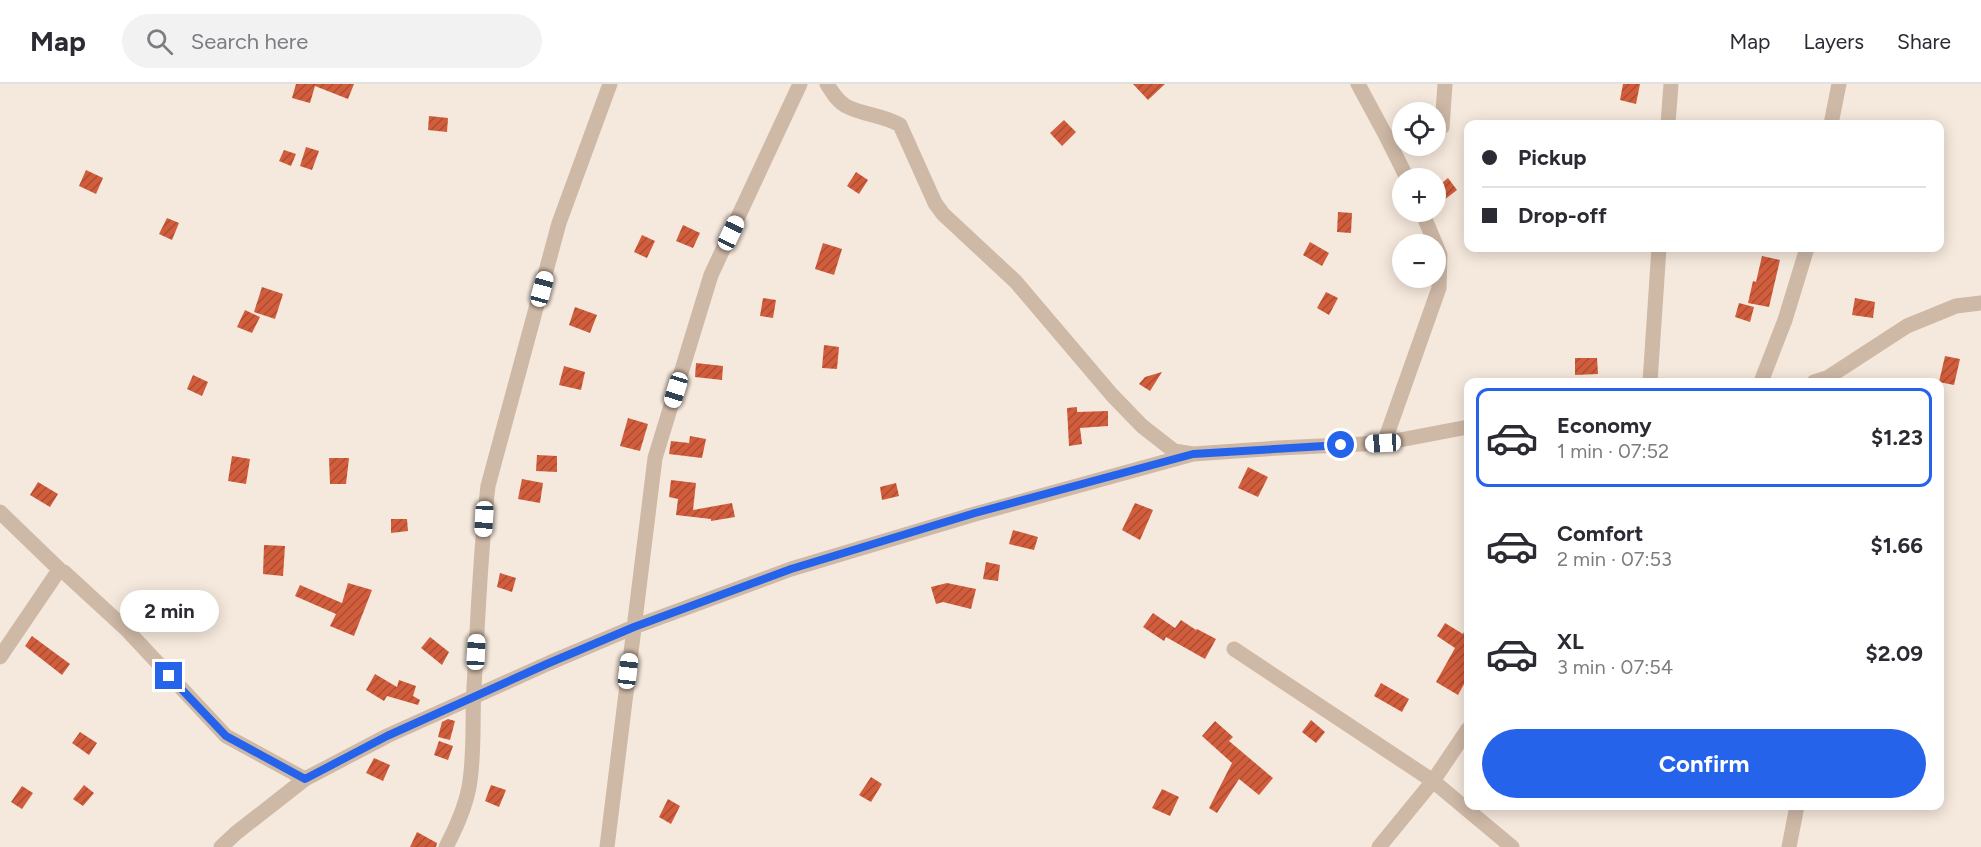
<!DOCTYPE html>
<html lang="en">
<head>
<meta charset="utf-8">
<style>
  :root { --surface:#fff; --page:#f2f2f3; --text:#2b2b33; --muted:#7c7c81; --line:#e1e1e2; --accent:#2563eb }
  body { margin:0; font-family:Figtree,sans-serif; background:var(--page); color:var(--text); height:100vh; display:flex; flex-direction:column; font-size:22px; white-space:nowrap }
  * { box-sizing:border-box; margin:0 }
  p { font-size:20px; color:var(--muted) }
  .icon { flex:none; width:33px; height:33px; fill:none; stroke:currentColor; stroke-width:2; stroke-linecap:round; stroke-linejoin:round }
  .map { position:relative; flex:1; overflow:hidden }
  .details { position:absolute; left:1464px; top:294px; width:480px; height:432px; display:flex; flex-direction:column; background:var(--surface); border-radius:12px; box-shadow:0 3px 15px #0003 }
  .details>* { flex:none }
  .top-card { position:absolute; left:1464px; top:36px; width:480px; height:132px; border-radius:12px; box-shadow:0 3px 15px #0003; display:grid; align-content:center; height:132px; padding:0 18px; background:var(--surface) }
  .controls { position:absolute; left:1392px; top:18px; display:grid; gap:12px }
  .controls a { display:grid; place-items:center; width:54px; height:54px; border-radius:50%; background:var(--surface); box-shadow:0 3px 15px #0003; font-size:30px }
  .end { position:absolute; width:27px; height:27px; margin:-14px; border:8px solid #2563eb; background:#fff; box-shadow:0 0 0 3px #fff }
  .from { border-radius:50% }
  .bubble { position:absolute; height:42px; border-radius:21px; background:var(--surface); box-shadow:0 3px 15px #0003; font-size:20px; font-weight:700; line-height:42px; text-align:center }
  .car { position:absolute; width:18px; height:36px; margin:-18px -9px; border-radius:8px; box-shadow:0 0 4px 2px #0007; background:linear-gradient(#fff 24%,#345 0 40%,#fff 0 76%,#345 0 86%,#fff 0) }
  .top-card b { display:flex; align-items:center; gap:21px; height:57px; font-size:22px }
  .top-card b+b { border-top:2px solid var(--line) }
  .top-card i { width:15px; height:15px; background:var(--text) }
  ul { padding:10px 0 0; list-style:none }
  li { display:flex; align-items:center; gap:18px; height:99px; margin:0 12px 9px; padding:0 6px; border:3px solid transparent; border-radius:12px }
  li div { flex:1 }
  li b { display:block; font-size:22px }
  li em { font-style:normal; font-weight:700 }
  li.current { border-color:var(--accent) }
  li>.icon { width:54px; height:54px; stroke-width:1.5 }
  .primary-button { display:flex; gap:12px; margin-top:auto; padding:12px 18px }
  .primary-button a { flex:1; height:69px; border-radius:36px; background:var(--accent); color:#fff; font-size:24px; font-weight:700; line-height:69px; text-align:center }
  header { display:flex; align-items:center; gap:36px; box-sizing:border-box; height:84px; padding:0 30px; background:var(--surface); border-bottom:2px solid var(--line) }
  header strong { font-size:28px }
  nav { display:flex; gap:33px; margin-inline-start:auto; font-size:21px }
  .search { width:420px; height:54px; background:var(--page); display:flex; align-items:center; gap:15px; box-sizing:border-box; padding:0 21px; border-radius:33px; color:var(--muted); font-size:22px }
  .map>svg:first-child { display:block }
  .building { fill:url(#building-hatch) }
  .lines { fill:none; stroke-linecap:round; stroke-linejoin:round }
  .minor { stroke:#ceb8a6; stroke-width:15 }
  .route { stroke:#2563eb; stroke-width:8 }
</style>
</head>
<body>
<header>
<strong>Map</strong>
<div class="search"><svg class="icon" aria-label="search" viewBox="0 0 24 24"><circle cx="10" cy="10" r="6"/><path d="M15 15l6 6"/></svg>Search here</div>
<nav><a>Map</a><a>Layers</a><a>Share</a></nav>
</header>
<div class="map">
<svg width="1981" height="763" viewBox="0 0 1981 763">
  <defs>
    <pattern id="building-hatch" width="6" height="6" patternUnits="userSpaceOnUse" patternTransform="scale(1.5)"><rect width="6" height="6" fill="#d25d3c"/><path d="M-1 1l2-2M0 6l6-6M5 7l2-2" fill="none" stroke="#ab4d32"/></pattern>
  </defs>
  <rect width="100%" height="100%" fill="#f5e8dc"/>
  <path class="building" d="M 296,0 L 354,0 L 348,15 L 315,2 L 310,19 L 292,14 Z
    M 1133,0 L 1165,0 L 1148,16 Z
    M 1623,0 L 1640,0 L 1636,20 L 1620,16 Z
    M 429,32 L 448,34 L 447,48 L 428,46 Z
    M 1064,36 L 1076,48 L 1062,62 L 1050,49 Z
    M 306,63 L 319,67 L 312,86 L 300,82 Z
    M 284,66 L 296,70 L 291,82 L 279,77 Z
    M 86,86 L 103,94 L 96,110 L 79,102 Z
    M 856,88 L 868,96 L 859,110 L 847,102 Z
    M 1448,94 L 1457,106 L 1444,116 L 1436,104 Z
    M 1338,128 L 1352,129 L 1351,149 L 1337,148 Z
    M 167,134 L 179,139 L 172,156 L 159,150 Z
    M 683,141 L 700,149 L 693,164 L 676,157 Z
    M 642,151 L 655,157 L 647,174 L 634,168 Z
    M 1310,158 L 1329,169 L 1322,182 L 1303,171 Z
    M 823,159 L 842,165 L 834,191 L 815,185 Z
    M 1762,172 L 1780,176 L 1769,223 L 1748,219 L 1753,197 L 1756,198 Z
    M 262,203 L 283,210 L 275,235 L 254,228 Z
    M 1326,208 L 1338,214 L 1329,231 L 1317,224 Z
    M 763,214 L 776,216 L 773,234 L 760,232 Z
    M 1855,214 L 1875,218 L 1873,234 L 1852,231 Z
    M 1739,219 L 1754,223 L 1750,238 L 1735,233 Z
    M 575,223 L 597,231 L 590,249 L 569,241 Z
    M 245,226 L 260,233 L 252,249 L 237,243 Z
    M 824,261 L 839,263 L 837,285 L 822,284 Z
    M 1945,272 L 1960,275 L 1954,301 L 1939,298 Z
    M 1575,274 L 1597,274 L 1598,290 L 1575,291 Z
    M 696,279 L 723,282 L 722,296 L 695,293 Z
    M 564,282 L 585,288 L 581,306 L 559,301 Z
    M 1162,288 L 1150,307 L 1139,300 L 1145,293 Z
    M 193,291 L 208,298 L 202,312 L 187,305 Z
    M 1077,323 L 1077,328 L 1108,327 L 1108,342 L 1080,344 L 1082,360 L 1069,362 L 1067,324 Z
    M 628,334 L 648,340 L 640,367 L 620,362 Z
    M 690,352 L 706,355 L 702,374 L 669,370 L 671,357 L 689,359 Z
    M 537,371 L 557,372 L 557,388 L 536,387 Z
    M 232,372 L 250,375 L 246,400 L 228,397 Z
    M 329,374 L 349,374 L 346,400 L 330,400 Z
    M 1248,383 L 1268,393 L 1258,413 L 1238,404 Z
    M 522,395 L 543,399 L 540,419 L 518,415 Z
    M 671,396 L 696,399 L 693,426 L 732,419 L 735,433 L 711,437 L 711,435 L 676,431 L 678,415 L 669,413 Z
    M 38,398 L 58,410 L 50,423 L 30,411 Z
    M 896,399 L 899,412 L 882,416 L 880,403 Z
    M 1135,419 L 1153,426 L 1140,456 L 1122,446 Z
    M 391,435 L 407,435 L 408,447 L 391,449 Z
    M 1013,446 L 1038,453 L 1034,466 L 1009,460 Z
    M 264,461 L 285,462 L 283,492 L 263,490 Z
    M 986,478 L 1000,481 L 998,497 L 983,495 Z
    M 500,489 L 516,494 L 512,508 L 497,503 Z
    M 348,499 L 372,506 L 354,552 L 330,542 L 336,530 L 295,512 L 300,501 L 342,519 Z
    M 947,499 L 976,505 L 971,525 L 943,518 L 936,520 L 931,503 Z
    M 1153,529 L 1175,544 L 1181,536 L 1196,546 L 1197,545 L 1216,555 L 1205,575 L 1166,553 L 1164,557 L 1143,543 Z
    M 1445,539 L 1463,550 L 1468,539 L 1468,593 L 1458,611 L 1436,598 L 1455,564 L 1437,552 Z
    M 32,552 L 70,580 L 62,591 L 25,562 Z
    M 430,553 L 449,568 L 442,581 L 421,564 Z
    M 375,590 L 397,603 L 399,596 L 416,602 L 413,612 L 420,616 L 418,621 L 387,612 L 384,617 L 366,606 Z
    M 1381,599 L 1409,615 L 1402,628 L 1374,612 Z
    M 448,635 L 455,637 L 450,656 L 438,653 L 442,638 Z
    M 1311,636 L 1325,648 L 1316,659 L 1302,648 Z
    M 1215,637 L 1233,653 L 1229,657 L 1273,694 L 1259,711 L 1239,695 L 1217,729 L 1209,724 L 1232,679 L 1202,652 Z
    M 80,648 L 97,659 L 89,671 L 72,659 Z
    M 439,657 L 453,662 L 448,676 L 434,671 Z
    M 374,674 L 390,681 L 383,697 L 366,689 Z
    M 871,693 L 882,700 L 871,718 L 859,711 Z
    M 84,701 L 94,709 L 83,722 L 73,715 Z
    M 491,701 L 506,706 L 499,723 L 485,717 Z
    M 22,702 L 33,709 L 22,725 L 11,718 Z
    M 1162,705 L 1179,713 L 1170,732 L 1152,724 Z
    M 668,715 L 680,722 L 671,740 L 659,733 Z
    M 417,748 L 437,759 L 436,763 L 410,763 Z"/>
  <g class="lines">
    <path class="minor" d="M 827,0 C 832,8 837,17 846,22 C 863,31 883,31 900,41 L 935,119 L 943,130 L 1016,198 L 1112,311 L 1142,342 L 1174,367 L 1193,370 L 1278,364 L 1384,359 L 1468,343
      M 1358,0 L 1385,50 L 1407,94
      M 1668,40 L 1671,0
      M 1831,40 L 1839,0
      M 1436,46 L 1442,43 L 1445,0
      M 1650,298 L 1659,164
      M 1761,298 L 1785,236 L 1807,164
      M 1814,298 L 1827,294 L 1907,242 L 1956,222 L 1981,219
      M 1384,359 L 1439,204 L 1440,171 L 1422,128
      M 0,428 L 61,487
      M 1234,565 L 1433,697 L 1512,763
      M 0,573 L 57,489 L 64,488 L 126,545 L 226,652 L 305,695
      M 221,763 L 236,749 L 305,695 L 387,652 L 549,579 L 634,543 L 791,485 L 975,430 L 1193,370
      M 446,763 C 456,744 465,724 469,703 C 475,670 472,636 474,603 C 478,536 480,468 488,402 L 559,139 L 610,0
      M 607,763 L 655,374 L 711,191 L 800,0
      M 1379,763 L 1433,697 L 1468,645
      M 1789,763 L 1797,722"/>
  </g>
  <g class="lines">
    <path class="route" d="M 169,592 L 226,652 L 305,695 L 387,652 L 549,579 L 634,543 L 791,485 L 975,429 L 1193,370 L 1341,361"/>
  </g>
</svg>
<div class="controls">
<a><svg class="icon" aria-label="locate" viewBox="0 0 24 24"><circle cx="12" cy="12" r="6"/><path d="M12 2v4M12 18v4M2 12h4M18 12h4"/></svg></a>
<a>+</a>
<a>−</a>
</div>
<i class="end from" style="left:1341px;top:361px"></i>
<i class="end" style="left:169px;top:592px"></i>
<div class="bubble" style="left:120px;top:506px;width:99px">2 min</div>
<i class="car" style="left:731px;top:149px;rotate:25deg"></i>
<i class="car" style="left:542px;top:205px;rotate:15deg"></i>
<i class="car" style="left:676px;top:306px;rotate:197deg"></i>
<i class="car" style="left:1383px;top:359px;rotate:267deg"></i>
<i class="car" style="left:484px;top:435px;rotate:183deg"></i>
<i class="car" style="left:476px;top:568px;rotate:3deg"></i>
<i class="car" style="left:628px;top:587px;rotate:7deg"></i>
<div class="top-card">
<b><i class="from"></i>Pickup</b>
<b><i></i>Drop-off</b>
</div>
<section class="details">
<ul>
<li class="current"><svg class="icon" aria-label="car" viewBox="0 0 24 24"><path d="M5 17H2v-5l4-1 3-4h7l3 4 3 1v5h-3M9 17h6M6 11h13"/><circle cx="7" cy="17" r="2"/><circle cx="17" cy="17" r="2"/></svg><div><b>Economy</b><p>1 min · 07:52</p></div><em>$1.23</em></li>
<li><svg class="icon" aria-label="car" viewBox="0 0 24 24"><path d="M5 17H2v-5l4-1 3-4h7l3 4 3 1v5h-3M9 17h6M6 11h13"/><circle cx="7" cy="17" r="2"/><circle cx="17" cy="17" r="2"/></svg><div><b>Comfort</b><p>2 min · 07:53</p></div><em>$1.66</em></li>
<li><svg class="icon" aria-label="car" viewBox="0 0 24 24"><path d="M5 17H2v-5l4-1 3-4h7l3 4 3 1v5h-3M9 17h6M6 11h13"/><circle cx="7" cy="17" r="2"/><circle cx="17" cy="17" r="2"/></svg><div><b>XL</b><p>3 min · 07:54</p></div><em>$2.09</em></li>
</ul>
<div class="primary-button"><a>Confirm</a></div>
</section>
</div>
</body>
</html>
